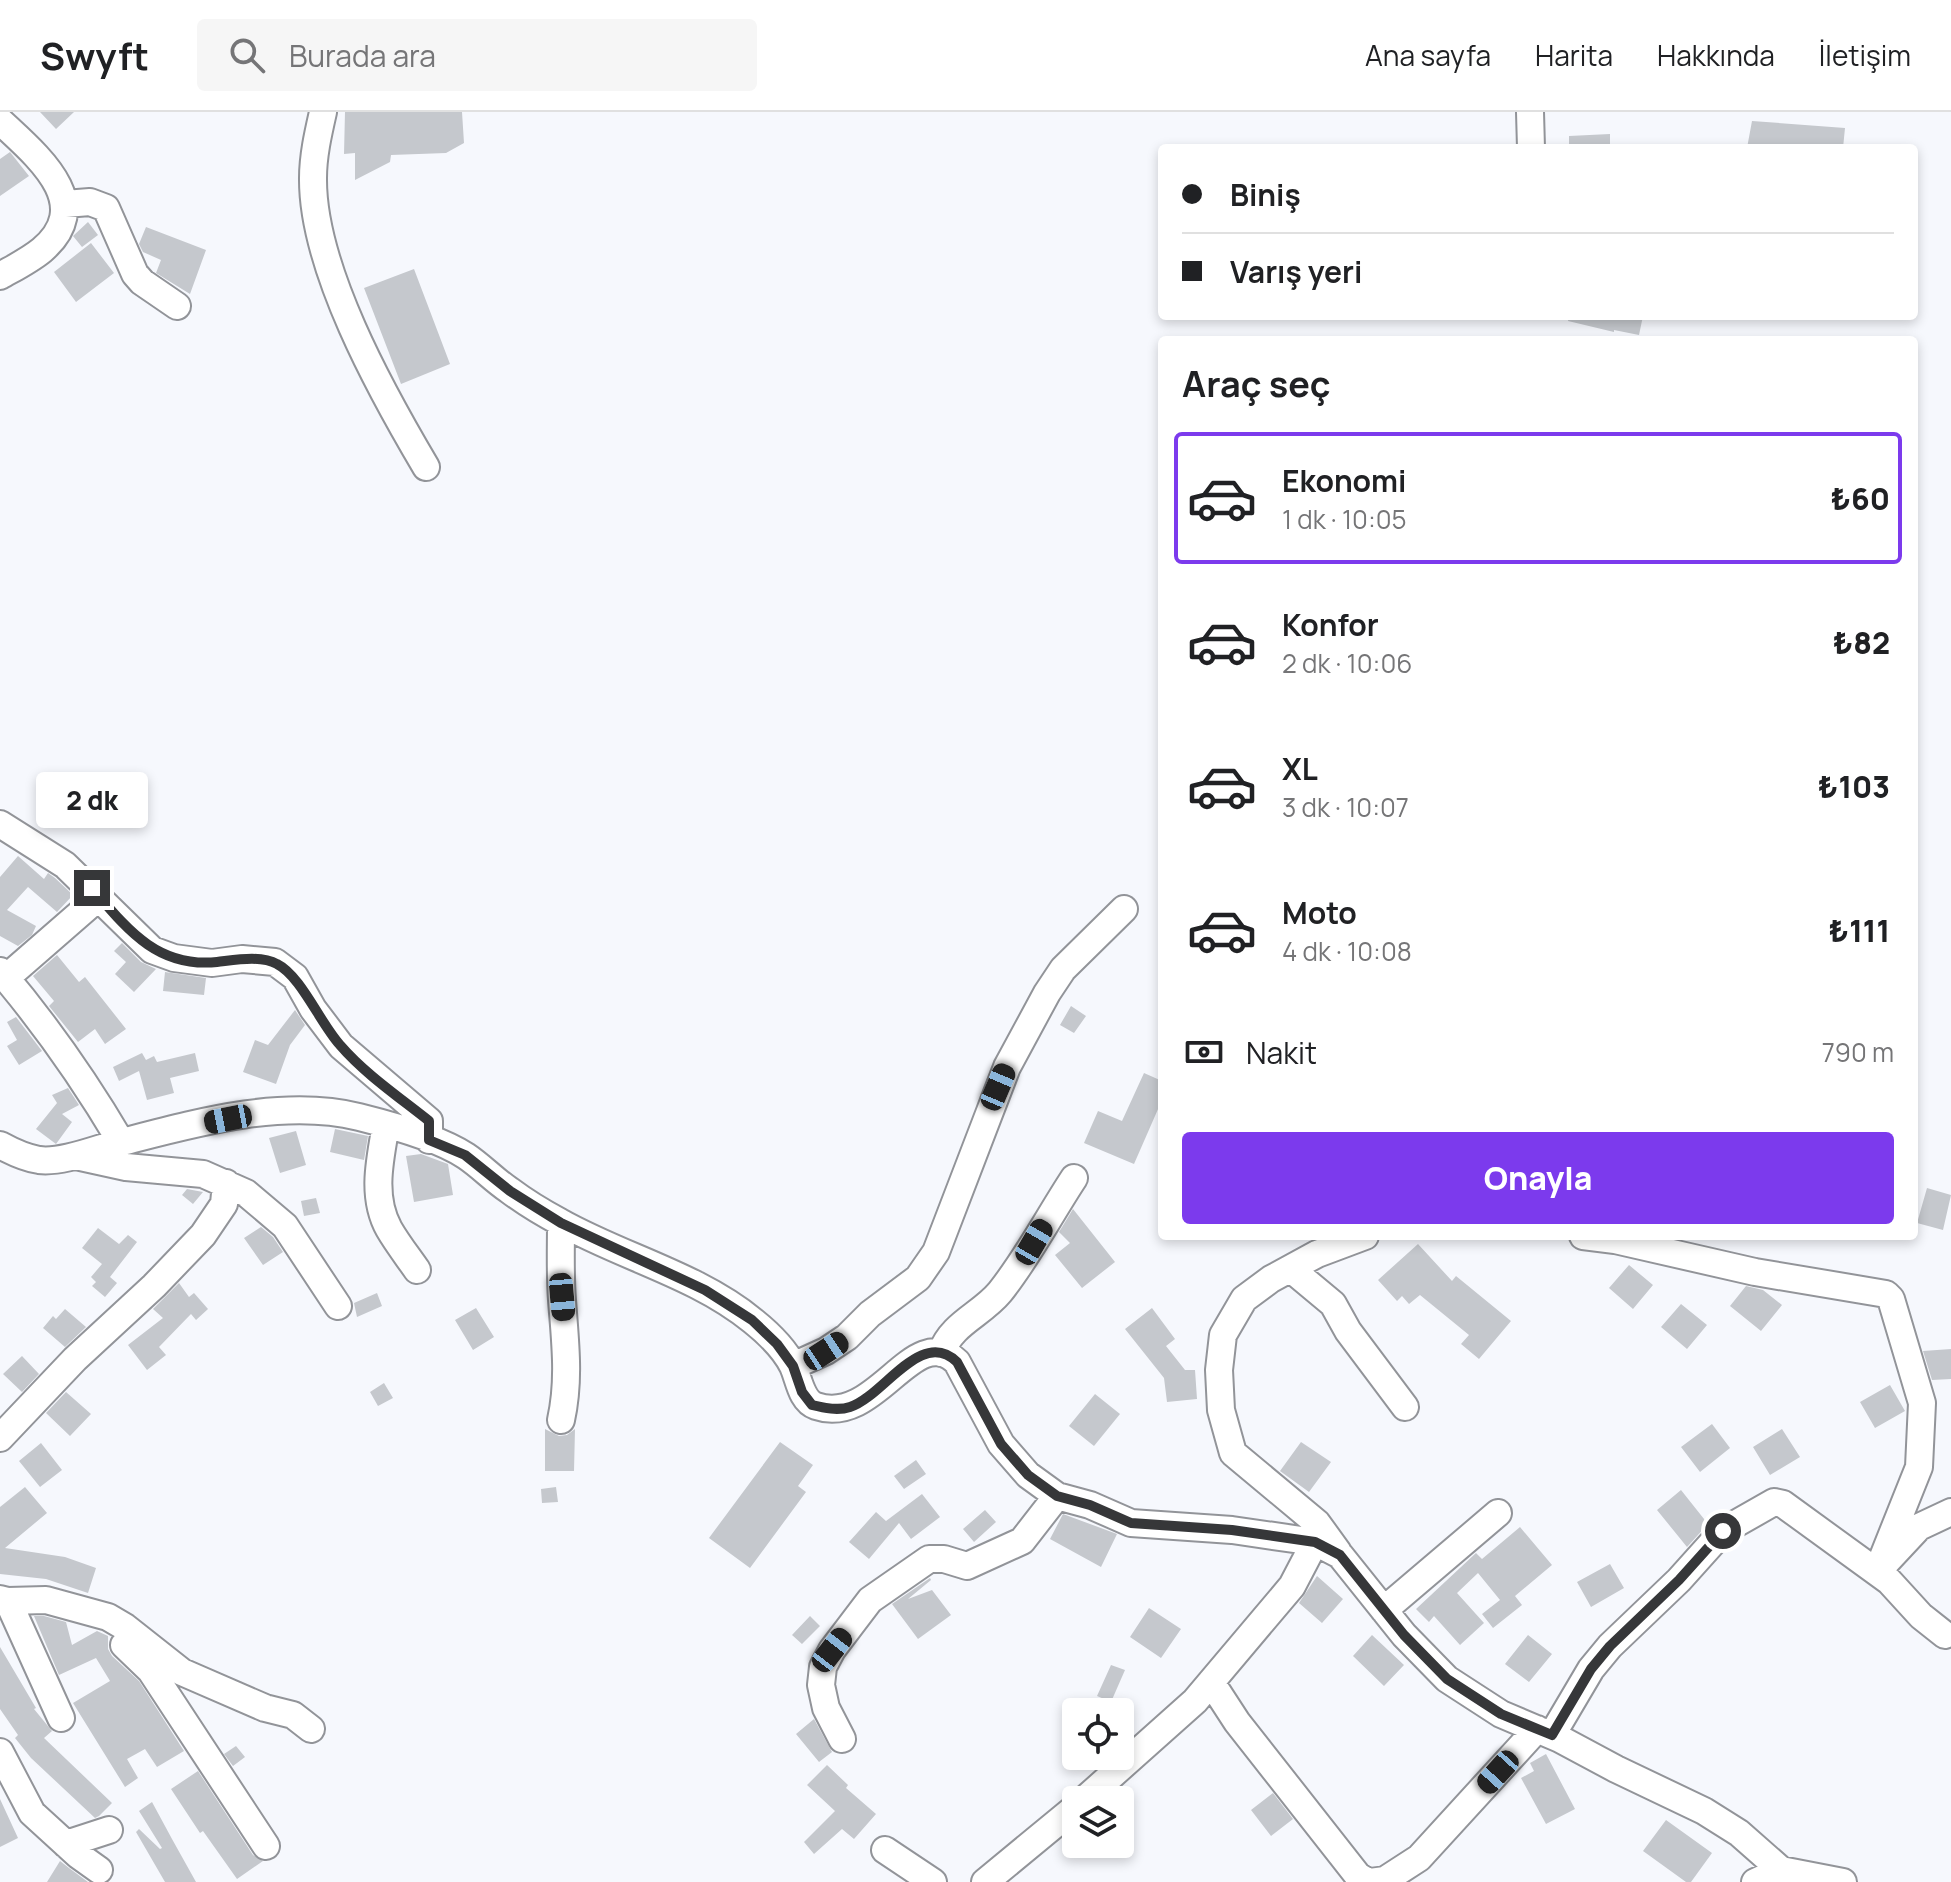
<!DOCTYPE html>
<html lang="tr">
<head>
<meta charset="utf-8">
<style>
  :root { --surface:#fff; --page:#f6f6f6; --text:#202124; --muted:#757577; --line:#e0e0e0; --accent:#7c3aed }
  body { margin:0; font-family:Manrope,sans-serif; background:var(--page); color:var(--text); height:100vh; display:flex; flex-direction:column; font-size:30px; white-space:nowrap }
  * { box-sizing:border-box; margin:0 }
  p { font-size:26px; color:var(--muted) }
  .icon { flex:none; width:44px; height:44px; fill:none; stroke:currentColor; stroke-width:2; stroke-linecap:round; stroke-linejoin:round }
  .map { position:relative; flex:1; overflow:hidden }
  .side { position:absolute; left:1158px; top:224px; width:760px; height:904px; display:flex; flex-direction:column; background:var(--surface); border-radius:8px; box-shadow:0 4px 12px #0003 }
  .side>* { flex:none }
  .hud { position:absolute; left:1158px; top:32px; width:760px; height:176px; border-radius:8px; box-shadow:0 4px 12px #0003; display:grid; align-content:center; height:176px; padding:0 24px; background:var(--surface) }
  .buttons { position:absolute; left:1062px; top:1586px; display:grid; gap:16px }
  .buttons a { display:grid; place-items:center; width:72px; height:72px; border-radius:8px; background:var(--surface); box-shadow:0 4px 12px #0003; font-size:40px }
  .end { position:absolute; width:36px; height:36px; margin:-18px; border:10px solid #363739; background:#fff; box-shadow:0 0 0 4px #fff }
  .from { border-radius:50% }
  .bubble { position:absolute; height:56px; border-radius:8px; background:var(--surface); box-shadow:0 4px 12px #0003; font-size:26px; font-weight:800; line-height:56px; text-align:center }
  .car { position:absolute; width:24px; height:48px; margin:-24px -12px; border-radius:10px; box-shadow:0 0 6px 2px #0007; background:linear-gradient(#222 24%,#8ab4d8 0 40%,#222 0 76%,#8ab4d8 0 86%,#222 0) }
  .hud b { display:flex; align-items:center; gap:28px; height:76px; font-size:30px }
  .hud b+b { border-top:2px solid var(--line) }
  .hud i { width:20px; height:20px; background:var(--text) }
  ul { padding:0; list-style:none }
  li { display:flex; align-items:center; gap:24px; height:132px; margin:0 16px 12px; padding:0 8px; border:4px solid transparent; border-radius:8px }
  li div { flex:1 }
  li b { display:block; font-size:30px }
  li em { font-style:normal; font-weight:800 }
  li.selected { border-color:var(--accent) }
  li>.icon { width:72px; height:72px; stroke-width:1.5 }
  h2 { padding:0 24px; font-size:36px; line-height:96px }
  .pay { display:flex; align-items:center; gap:20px; height:88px; padding:0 24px; font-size:30px }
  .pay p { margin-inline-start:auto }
  .primary-button { display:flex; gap:16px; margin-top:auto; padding:16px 24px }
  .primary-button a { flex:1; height:92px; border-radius:8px; background:var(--accent); color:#fff; font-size:32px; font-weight:800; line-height:92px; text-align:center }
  header { display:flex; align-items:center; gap:48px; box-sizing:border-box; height:112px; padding:0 40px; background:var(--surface); border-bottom:2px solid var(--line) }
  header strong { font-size:38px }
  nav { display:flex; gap:44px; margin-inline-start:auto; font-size:28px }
  .search { width:560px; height:72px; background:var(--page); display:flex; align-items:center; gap:20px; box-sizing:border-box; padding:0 28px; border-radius:8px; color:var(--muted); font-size:30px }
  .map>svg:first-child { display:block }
  .building { fill:#c5c8cd }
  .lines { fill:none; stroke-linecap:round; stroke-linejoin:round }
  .minor-casing { stroke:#929499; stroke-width:30 }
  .minor { stroke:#fff; stroke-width:26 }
  .route { stroke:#363739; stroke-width:10 }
</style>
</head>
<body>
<header>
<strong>Swyft</strong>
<div class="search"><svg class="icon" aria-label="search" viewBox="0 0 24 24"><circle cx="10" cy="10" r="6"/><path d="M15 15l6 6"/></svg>Burada ara</div>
<nav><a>Ana sayfa</a><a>Harita</a><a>Hakkında</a><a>İletişim</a></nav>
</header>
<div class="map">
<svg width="1951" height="1770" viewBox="0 0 1951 1770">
  <rect width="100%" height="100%" fill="#f6f8fd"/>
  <path class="building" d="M 40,0 L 74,0 L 56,17 Z
    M 345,0 L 462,0 L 464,31 L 446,41 L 391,43 L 390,50 L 355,68 L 355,41 L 344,42 Z
    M 1752,9 L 1845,16 L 1843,36 L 1747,36 Z
    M 1610,22 L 1610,36 L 1569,36 L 1569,24 Z
    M 10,40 L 29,64 L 0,84 L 0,47 Z
    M 88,110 L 98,123 L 82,135 L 73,124 Z
    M 146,115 L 206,138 L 190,182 L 156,161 L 161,148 L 143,140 L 139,132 Z
    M 91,131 L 114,161 L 76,190 L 54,160 Z
    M 414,157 L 450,252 L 401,272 L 364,176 Z
    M 1569,204 L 1643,204 L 1639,223 L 1614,218 L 1614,220 L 1568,209 Z
    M 18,744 L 44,767 L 48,761 L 55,766 L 73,783 L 57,800 L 28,775 L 7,798 L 36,814 L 32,823 L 18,834 L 0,824 L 0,765 Z
    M 122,831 L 141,850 L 156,857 L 134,880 L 115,862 L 126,850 L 114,839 Z
    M 57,843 L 79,870 L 85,865 L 126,917 L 105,932 L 95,917 L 78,930 L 49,894 L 54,889 L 33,864 Z
    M 165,860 L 206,866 L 204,883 L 163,879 Z
    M 1071,894 L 1086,904 L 1074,921 L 1060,913 Z
    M 295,898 L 305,913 L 290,933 L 276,972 L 243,960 L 255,928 L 268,933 Z
    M 16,905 L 42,939 L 19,953 L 7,934 L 17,928 L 7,910 Z
    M 142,941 L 146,948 L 154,944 L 157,950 L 195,941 L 199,959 L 170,966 L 174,981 L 147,988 L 139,959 L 119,969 L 113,955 Z
    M 1144,961 L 1162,969 L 1162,988 L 1134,1052 L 1084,1031 L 1098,999 L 1122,1009 Z
    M 68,976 L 79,993 L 62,1002 L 72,1010 L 56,1032 L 36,1017 L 57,991 L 52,983 Z
    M 335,1017 L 368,1024 L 364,1048 L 330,1040 Z
    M 296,1019 L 306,1053 L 280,1061 L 269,1026 Z
    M 421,1042 L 448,1052 L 453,1083 L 414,1090 L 406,1044 Z
    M 1927,1076 L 1951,1083 L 1943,1118 L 1917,1111 Z
    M 187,1077 L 203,1080 L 193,1092 L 182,1083 Z
    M 316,1086 L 320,1101 L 304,1104 L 301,1089 Z
    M 1073,1097 L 1115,1150 L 1082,1176 L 1055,1143 L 1070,1131 L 1059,1120 Z
    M 261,1115 L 273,1125 L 283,1140 L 263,1153 L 244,1126 Z
    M 98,1116 L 119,1132 L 128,1123 L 137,1130 L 110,1165 L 117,1171 L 105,1185 L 92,1174 L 96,1170 L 91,1165 L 102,1152 L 82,1136 Z
    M 1418,1132 L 1452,1169 L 1456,1164 L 1511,1209 L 1479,1247 L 1461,1232 L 1469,1223 L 1420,1183 L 1409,1192 L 1402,1184 L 1397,1189 L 1378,1168 Z
    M 1629,1153 L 1653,1173 L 1633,1197 L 1609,1176 Z
    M 179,1171 L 189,1185 L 194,1181 L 208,1197 L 196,1208 L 191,1202 L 159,1235 L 166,1243 L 147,1258 L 128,1233 L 163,1206 L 153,1197 Z
    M 1746,1174 L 1763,1178 L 1782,1193 L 1761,1219 L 1730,1194 Z
    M 377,1181 L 382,1194 L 357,1205 L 354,1191 Z
    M 1681,1192 L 1707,1213 L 1687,1237 L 1661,1215 Z
    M 476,1196 L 494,1225 L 473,1238 L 455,1208 Z
    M 1152,1196 L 1175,1227 L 1166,1234 L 1185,1258 L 1195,1258 L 1197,1287 L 1167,1290 L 1164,1266 L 1125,1217 Z
    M 65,1197 L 86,1215 L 65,1235 L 43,1216 L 53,1204 L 56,1207 Z
    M 1951,1237 L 1951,1267 L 1932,1268 L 1923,1239 Z
    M 22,1244 L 39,1262 L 22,1280 L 3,1262 Z
    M 384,1271 L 393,1286 L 378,1294 L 370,1280 Z
    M 1890,1273 L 1905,1299 L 1875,1316 L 1860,1290 Z
    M 66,1280 L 91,1302 L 70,1324 L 46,1301 Z
    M 1095,1282 L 1120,1302 L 1094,1334 L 1069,1314 Z
    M 1712,1312 L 1730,1336 L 1700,1360 L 1681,1335 Z
    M 545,1317 L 559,1324 L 567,1323 L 575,1317 L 574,1359 L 545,1359 Z
    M 1782,1317 L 1800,1345 L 1770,1363 L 1753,1335 Z
    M 780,1330 L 813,1353 L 798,1374 L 806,1380 L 750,1456 L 709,1426 Z
    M 1301,1330 L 1331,1350 L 1309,1380 L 1280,1359 Z
    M 41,1331 L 62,1358 L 40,1375 L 19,1349 Z
    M 916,1348 L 926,1362 L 904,1377 L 894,1364 Z
    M 25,1375 L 47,1401 L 5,1436 L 65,1445 L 96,1456 L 88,1481 L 46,1467 L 0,1462 L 0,1395 Z
    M 556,1375 L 558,1390 L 542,1391 L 541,1377 Z
    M 1681,1378 L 1708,1412 L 1687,1435 L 1657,1398 Z
    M 922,1382 L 940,1405 L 911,1427 L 899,1411 L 869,1447 L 849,1430 L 876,1400 L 886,1409 Z
    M 985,1398 L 996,1410 L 974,1430 L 963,1417 Z
    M 1063,1402 L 1117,1422 L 1101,1455 L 1050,1427 Z
    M 1520,1415 L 1552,1453 L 1515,1484 L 1522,1493 L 1493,1516 L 1482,1502 L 1500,1488 L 1478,1461 L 1457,1481 L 1484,1511 L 1460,1533 L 1434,1504 L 1429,1510 L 1416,1497 L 1476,1441 L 1482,1447 Z
    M 1610,1452 L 1624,1476 L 1591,1495 L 1577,1470 Z
    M 1317,1464 L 1343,1487 L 1322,1511 L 1299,1491 Z
    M 930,1466 L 931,1468 L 908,1487 L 932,1478 L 951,1503 L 918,1527 L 892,1492 Z
    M 1149,1496 L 1181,1517 L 1161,1546 L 1130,1525 Z
    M 34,1504 L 44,1504 L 66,1510 L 72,1533 L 97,1519 L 108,1524 L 108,1537 L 112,1544 L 139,1569 L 184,1639 L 157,1655 L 145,1637 L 127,1647 L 138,1666 L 125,1675 L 73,1591 L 110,1569 L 96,1546 L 59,1563 Z
    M 810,1504 L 820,1514 L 802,1532 L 792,1523 Z
    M 1372,1523 L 1404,1553 L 1384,1574 L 1353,1544 Z
    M 1528,1523 L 1552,1542 L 1529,1570 L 1505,1552 Z
    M 0,1535 L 36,1596 L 34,1597 L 52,1619 L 44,1626 L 112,1691 L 99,1704 L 95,1706 L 31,1646 L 15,1626 L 18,1623 L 0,1597 Z
    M 1111,1553 L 1125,1558 L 1111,1590 L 1097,1584 Z
    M 814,1607 L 832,1640 L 819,1650 L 796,1622 Z
    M 236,1634 L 245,1645 L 233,1654 L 224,1642 Z
    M 1546,1642 L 1575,1697 L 1546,1712 L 1521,1666 L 1534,1659 L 1530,1651 Z
    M 827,1653 L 848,1673 L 846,1676 L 876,1702 L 854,1727 L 842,1717 L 814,1742 L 804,1730 L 835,1699 L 807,1673 Z
    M 198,1659 L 253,1743 L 263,1749 L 237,1767 L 203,1719 L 200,1721 L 171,1677 Z
    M 1273,1681 L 1293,1707 L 1271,1724 L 1251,1698 Z
    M 0,1687 L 18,1726 L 0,1735 Z
    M 152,1690 L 172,1727 L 196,1770 L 165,1770 L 136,1720 L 139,1717 L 160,1737 L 162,1736 L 139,1699 Z
    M 1666,1708 L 1712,1741 L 1691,1770 L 1686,1770 L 1643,1739 Z
    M 60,1749 L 69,1756 L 88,1770 L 47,1770 Z"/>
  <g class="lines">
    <defs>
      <path id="minor" d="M 323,0 C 318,22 313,44 313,66 C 312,155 381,279 426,355
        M 1530,0 L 1531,36
        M 0,9 C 36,43 97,91 42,138 C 30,148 14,156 0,164
        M 65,92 L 90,90 L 106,96 L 135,162 L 142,170 L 177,194
        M 0,712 L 65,753 L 152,838 L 174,846 L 212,851 L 242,847 L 275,850 L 295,865 L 313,897 L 341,934 L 429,1009 L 429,1028
        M 0,859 C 46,913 85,969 121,1030
        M 6,866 L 99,785
        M 386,1013 C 380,1047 371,1085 389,1117 C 397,1131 408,1145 417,1158
        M 0,1033 C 11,1039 26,1046 39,1048 C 63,1051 98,1036 122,1030 C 195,1011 283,986 359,1005 C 391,1013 439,1026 466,1044 C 481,1054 494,1068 509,1078 C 525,1090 543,1101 560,1110 C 622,1145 697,1163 753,1209 C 768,1221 784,1236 793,1254 C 799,1267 801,1289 816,1294 C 877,1315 913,1208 957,1250 L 1001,1332 L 1028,1363 L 1057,1384 L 1090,1393 L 1131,1411 L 1232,1418 L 1315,1430 L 1340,1443 L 1404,1523 L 1447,1567 L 1501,1602 L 1560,1627 L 1616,1657 L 1704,1699 L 1739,1721 L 1781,1758
        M 76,1044 L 126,1055 L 203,1062 L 246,1081 L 285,1114 L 338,1194
        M 561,1111 C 561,1137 560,1162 562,1188 C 565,1229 570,1267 561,1308
        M 1583,1124 L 1615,1128 L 1755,1160 L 1886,1182 L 1891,1187 L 1922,1291 L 1919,1355 L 1877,1460 L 1919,1415 L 1951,1400
        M 1291,1157 L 1333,1192 L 1348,1219 L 1405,1295
        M 941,1241 C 952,1211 981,1203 1000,1180 C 1028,1145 1049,1104 1074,1066
        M 793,1254 L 826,1239 L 847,1225 L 870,1202 L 918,1166 L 936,1140 L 1007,955 L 1047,881 L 1063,857 L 1124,797
        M 0,1326 L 75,1247 L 154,1174 L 203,1123 L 224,1092 L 226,1071
        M 1338,1440 L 1317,1411 L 1233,1341 L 1221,1298 L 1219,1258 L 1223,1223 L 1244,1187 L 1271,1167 L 1317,1142 L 1365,1124
        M 0,1487 L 8,1489 L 46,1488 L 108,1505 L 125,1515 L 182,1560 L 265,1596 L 293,1603 L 311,1617
        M 8,1489 L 61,1606
        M 1384,1498 L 1498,1401
        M 124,1533 L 151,1559 L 266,1734
        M 1211,1570 L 1237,1610 L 1358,1764 L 1368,1770
        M 1552,1623 L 1591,1557 L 1610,1534 L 1679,1468 L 1723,1419 L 1774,1390 L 1783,1392 L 1889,1469 L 1921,1504 L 1945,1523
        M 842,1627 L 826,1596 L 821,1573 L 823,1555 L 832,1538 L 870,1488 L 929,1447 L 944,1447 L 967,1454 L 1022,1429 L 1057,1384
        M 0,1640 L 32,1701 L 78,1743 L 99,1758
        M 1084,1688 L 1195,1589 L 1292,1474 L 1315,1430
        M 66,1732 L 109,1718
        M 885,1738 L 933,1770
        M 985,1770 L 1076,1695
        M 1370,1770 L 1385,1768 L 1419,1746 L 1537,1617
        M 1755,1770 L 1781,1758 L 1843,1770"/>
    </defs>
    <use href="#minor" class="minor-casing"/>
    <use href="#minor" class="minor"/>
  </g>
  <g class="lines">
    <path class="route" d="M 92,776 C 127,817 157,856 217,850 C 235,848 261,843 277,852 C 301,864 320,911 340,933 C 365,962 399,985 429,1009 L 429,1028 L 465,1043 L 510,1079 L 561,1111 L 705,1178 L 752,1208 L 777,1232 L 793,1254 L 802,1280 L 812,1293 C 824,1296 838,1299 850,1295 C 884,1284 921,1215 957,1250 L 1001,1332 L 1028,1363 L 1057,1384 L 1090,1393 L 1131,1411 L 1232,1418 L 1315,1430 L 1340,1443 L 1404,1523 L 1447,1567 L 1501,1602 L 1552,1623 L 1591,1557 L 1610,1534 L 1679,1468 L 1723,1419"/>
  </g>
</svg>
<div class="buttons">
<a><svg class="icon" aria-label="locate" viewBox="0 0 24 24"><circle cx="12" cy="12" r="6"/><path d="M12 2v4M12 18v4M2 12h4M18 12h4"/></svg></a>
<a><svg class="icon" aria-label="layers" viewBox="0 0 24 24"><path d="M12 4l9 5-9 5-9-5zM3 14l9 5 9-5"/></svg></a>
</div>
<i class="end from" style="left:1723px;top:1419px"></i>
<i class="end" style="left:92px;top:776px"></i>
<div class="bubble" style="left:36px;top:660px;width:112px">2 dk</div>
<i class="car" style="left:998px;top:975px;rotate:23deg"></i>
<i class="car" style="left:228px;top:1007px;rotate:259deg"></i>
<i class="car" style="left:1034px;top:1130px;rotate:30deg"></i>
<i class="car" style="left:562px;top:1185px;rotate:175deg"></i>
<i class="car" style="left:826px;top:1239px;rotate:57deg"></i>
<i class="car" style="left:832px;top:1538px;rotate:38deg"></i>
<i class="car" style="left:1498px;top:1660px;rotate:222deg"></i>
<div class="hud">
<b><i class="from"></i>Biniş</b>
<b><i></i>Varış yeri</b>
</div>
<section class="side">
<h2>Araç seç</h2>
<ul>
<li class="selected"><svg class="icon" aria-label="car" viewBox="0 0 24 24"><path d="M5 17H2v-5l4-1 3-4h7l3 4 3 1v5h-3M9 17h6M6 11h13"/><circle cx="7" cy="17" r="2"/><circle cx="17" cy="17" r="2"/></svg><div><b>Ekonomi</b><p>1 dk · 10:05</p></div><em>₺60</em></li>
<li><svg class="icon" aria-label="car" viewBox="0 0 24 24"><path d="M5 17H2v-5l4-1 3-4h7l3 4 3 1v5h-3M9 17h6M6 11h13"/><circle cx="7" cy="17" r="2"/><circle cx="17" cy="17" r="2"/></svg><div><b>Konfor</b><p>2 dk · 10:06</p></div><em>₺82</em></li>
<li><svg class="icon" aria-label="car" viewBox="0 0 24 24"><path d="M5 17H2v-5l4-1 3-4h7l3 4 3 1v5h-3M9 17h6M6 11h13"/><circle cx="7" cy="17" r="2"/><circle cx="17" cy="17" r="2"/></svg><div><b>XL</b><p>3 dk · 10:07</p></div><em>₺103</em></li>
<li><svg class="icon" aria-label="car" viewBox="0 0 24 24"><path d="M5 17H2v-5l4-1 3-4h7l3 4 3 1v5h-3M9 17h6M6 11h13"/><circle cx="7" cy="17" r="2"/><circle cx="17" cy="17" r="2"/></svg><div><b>Moto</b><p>4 dk · 10:08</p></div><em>₺111</em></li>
</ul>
<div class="pay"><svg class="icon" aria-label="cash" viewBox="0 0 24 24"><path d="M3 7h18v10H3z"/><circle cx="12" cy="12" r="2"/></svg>Nakit<p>790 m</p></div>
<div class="primary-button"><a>Onayla</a></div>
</section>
</div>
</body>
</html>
